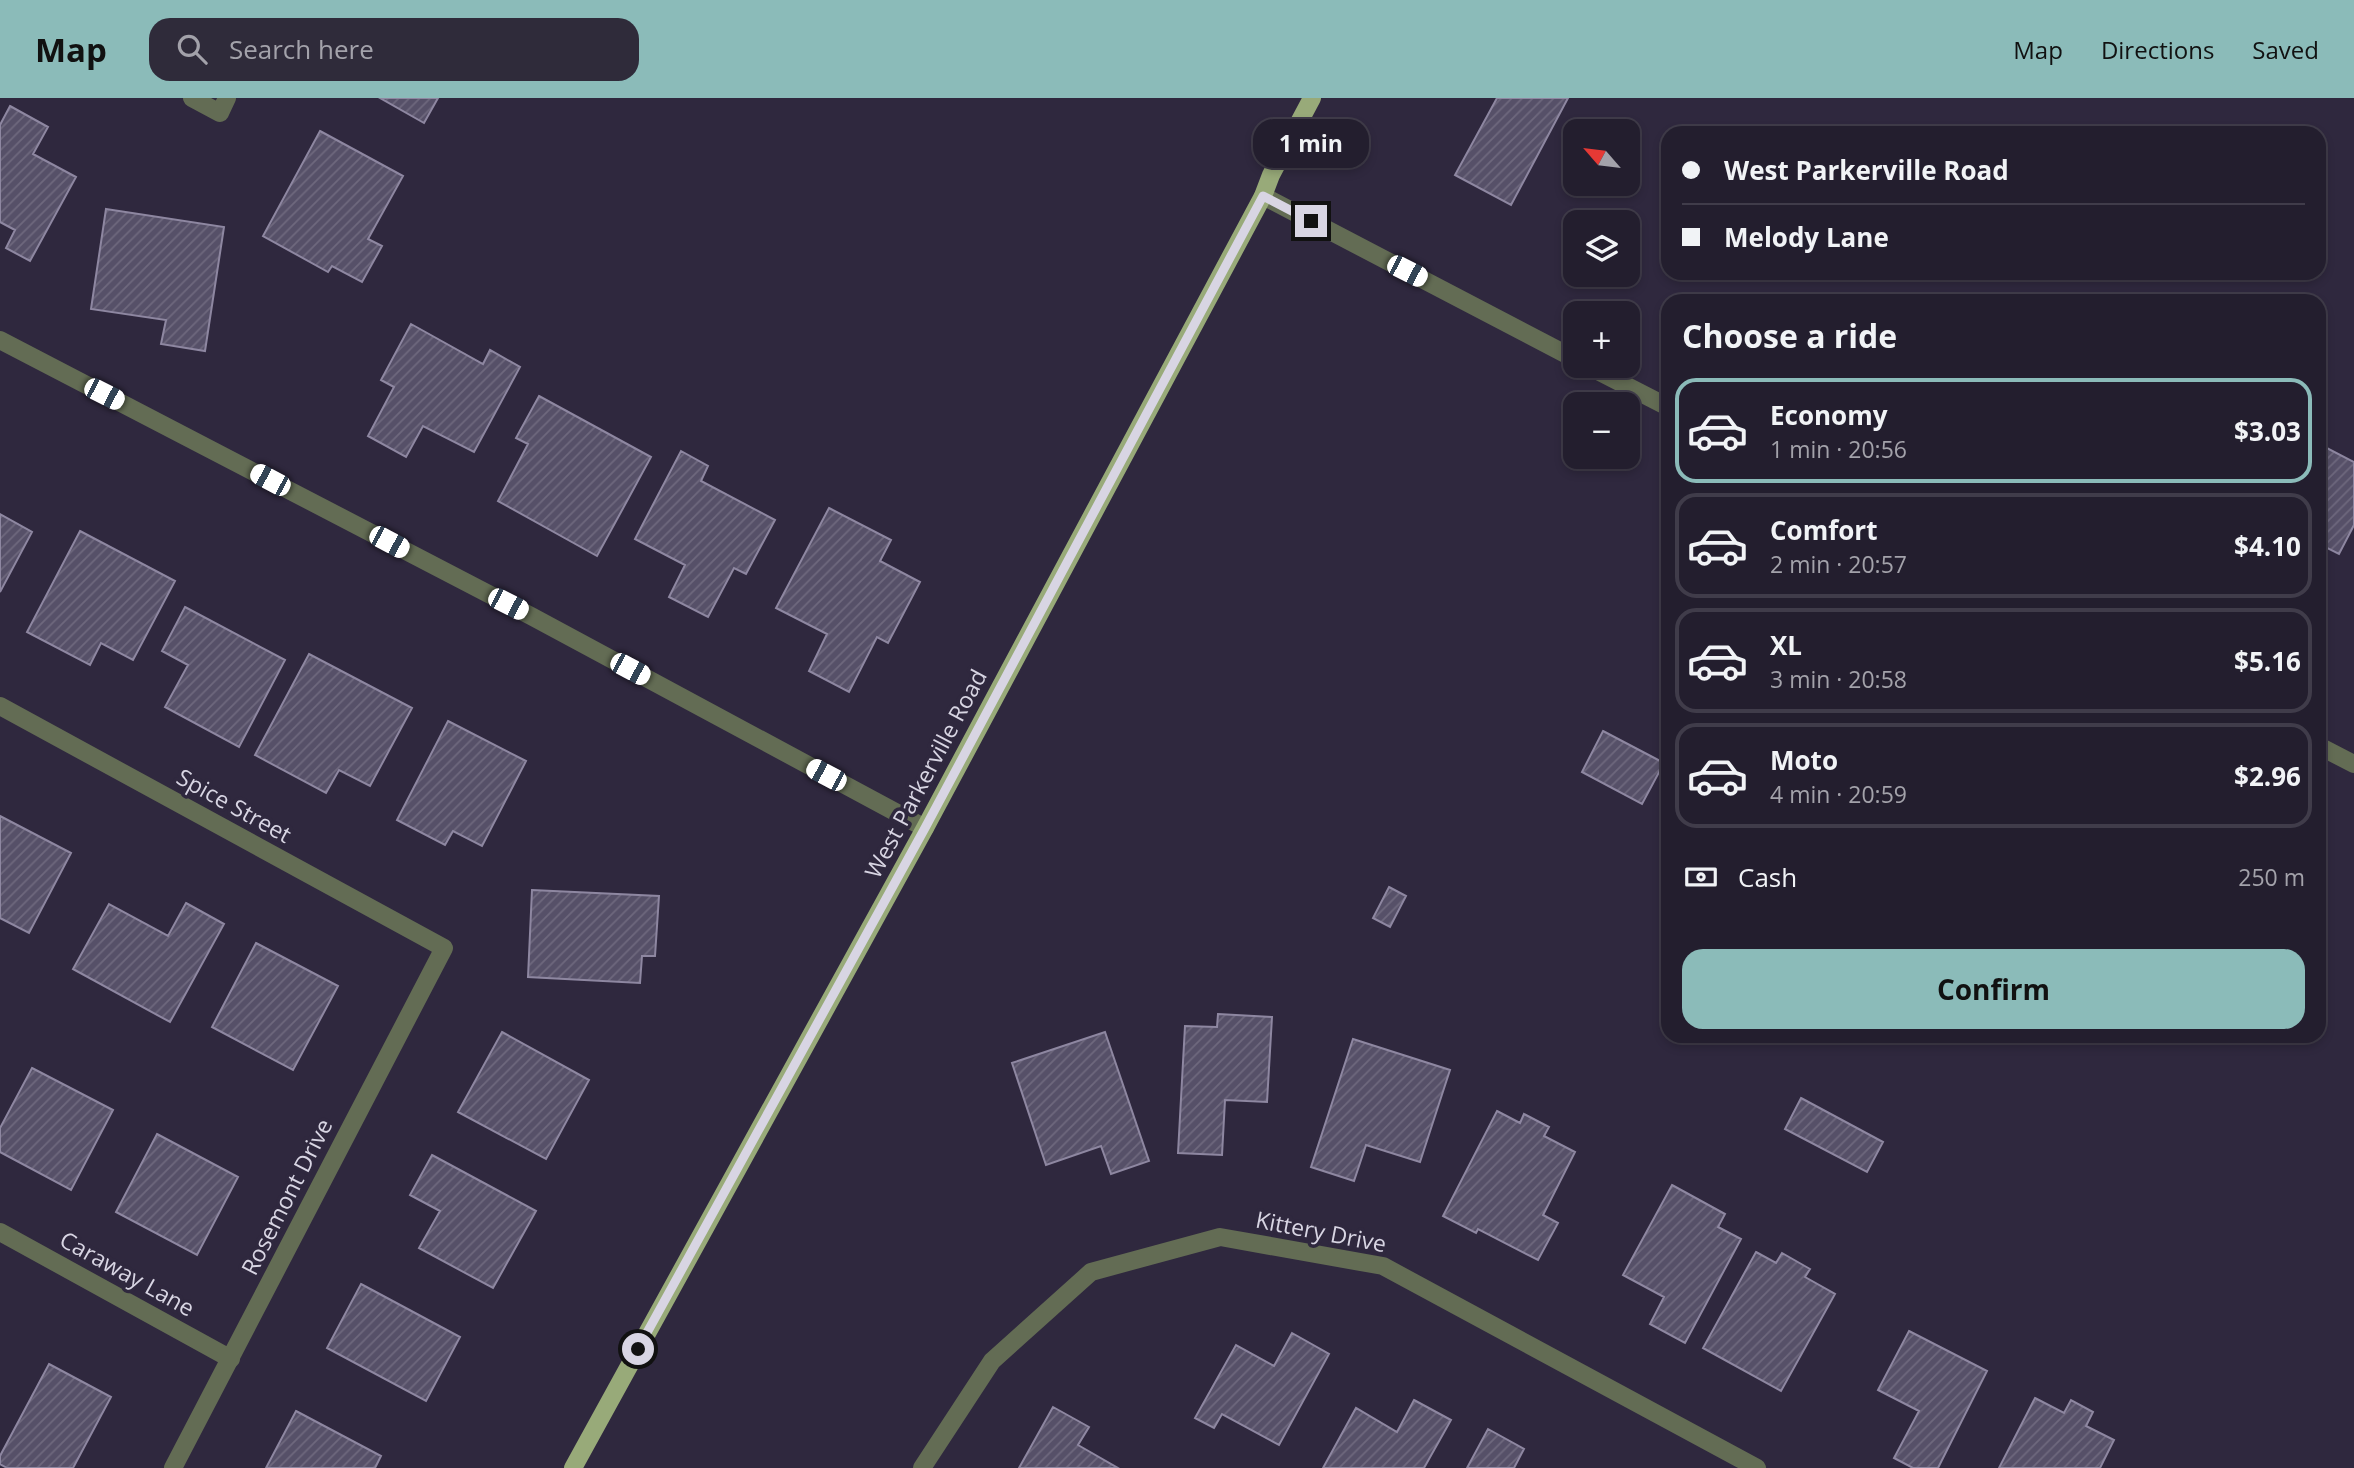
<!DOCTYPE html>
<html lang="en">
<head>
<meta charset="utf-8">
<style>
  :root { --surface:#231e2e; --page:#2f2b3a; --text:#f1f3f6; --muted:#a3a2aa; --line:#403c4a; --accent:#8bbbb9 }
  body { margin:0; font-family:"Open Sans",sans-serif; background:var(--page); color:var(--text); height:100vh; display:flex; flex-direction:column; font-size:26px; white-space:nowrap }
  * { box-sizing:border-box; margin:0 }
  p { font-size:23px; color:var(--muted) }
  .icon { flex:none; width:38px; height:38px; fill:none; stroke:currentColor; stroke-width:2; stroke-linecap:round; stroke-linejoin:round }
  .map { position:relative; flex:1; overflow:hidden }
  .sheet { position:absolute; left:1661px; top:196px; width:665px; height:749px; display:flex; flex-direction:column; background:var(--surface); border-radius:21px; box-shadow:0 4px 10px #0003,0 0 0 2px var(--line) }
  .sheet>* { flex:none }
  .banner { position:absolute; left:1661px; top:28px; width:665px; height:154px; border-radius:21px; box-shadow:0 4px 10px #0003,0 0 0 2px var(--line); display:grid; align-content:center; height:154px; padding:0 21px; background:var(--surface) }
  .needle { width:46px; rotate:298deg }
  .tools { position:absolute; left:1563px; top:21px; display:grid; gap:14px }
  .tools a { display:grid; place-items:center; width:77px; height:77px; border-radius:14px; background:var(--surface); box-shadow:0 4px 10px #0003,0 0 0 2px var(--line); font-size:35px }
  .end { position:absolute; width:32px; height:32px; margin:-16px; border:9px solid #d8d5e3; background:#111; box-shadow:0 0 0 4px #111 }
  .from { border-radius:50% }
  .bubble { position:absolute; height:49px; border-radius:21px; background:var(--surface); box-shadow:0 4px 10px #0003,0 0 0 2px var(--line); font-size:23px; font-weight:700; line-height:49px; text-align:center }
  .car { position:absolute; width:21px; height:42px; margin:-21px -10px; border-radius:9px; box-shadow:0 0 5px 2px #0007; background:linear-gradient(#fff 24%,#345 0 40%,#fff 0 76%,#345 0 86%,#fff 0) }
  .banner b { display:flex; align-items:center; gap:24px; height:66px; font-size:26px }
  .banner b+b { border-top:2px solid var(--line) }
  .banner i { width:18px; height:18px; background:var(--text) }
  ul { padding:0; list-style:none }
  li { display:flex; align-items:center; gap:21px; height:105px; margin:0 14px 10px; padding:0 7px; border:4px solid var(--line); border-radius:21px }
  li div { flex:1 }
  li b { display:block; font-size:26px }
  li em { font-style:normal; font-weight:700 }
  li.selected { border-color:var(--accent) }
  li>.icon { width:63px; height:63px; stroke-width:1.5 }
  h2 { padding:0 21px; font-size:32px; line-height:84px }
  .pay { display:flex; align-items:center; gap:18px; height:77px; padding:0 21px; font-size:26px }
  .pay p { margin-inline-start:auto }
  .button { display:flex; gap:14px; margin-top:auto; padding:14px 21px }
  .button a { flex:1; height:80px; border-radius:21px; background:var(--accent); color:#111; font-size:28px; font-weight:700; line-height:80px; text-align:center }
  header { display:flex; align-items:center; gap:42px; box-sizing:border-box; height:98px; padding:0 35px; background:var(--accent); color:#111 }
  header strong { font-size:33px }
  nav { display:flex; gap:38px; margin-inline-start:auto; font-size:24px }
  .search { width:490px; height:63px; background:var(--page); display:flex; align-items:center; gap:18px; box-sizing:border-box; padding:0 24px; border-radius:21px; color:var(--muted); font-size:26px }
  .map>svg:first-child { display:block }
  .building { fill:url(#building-hatch); stroke:#8e87a1; stroke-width:2 }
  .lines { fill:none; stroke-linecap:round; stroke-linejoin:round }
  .minor { stroke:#636c54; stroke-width:18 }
  .major { stroke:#98aa79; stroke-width:18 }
  .route { stroke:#d8d5e3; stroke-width:9 }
  .labels { text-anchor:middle; stroke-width:7; stroke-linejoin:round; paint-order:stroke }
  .street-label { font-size:23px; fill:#d8d5e3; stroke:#2f283e }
</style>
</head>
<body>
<header>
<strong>Map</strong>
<div class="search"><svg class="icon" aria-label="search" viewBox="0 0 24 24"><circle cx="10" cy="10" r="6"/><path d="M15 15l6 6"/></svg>Search here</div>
<nav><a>Map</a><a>Directions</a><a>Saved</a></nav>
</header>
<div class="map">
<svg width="2354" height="1370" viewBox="0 0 2354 1370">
  <defs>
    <pattern id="building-hatch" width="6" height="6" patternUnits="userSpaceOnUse" patternTransform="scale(1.75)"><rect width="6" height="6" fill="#565068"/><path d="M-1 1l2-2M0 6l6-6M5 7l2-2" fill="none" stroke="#6e687d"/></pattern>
  </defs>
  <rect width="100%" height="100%" fill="#2f283e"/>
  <path class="building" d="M 380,0 L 438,0 L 424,25 Z
    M 1497,0 L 1568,0 L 1511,107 L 1455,77 Z
    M 10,8 L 48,29 L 33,56 L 76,79 L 30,163 L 6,150 L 15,132 L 0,124 L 0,27 Z
    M 320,33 L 403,78 L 368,141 L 382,148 L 362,184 L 332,168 L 328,174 L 263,138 Z
    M 106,111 L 224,129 L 205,253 L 161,246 L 166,222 L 91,211 Z
    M 411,226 L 483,266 L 490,252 L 520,269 L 474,354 L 423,328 L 406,359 L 368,338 L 394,289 L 381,282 Z
    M 539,298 L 651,359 L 597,458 L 498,403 L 528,346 L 516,340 Z
    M 2319,346 L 2354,364 L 2354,427 L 2339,456 L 2319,446 Z
    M 681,353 L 708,368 L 701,383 L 775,422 L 746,476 L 734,470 L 708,519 L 669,499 L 685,467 L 635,441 Z
    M 829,410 L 891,442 L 880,463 L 920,484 L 888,545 L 877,539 L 849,594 L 809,573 L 827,536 L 776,510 Z
    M 0,416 L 32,434 L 0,494 Z
    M 80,433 L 175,483 L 133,562 L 101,545 L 90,567 L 27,534 Z
    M 185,509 L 285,562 L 239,649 L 165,609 L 188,567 L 162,553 Z
    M 309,556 L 412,610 L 370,688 L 339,672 L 326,695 L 255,657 Z
    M 448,623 L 526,663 L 482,748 L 453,733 L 445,747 L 397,722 Z
    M 1603,633 L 1664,665 L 1642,706 L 1582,674 Z
    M 0,718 L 71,755 L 29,835 L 0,820 Z
    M 1389,789 L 1406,798 L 1390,829 L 1373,820 Z
    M 532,792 L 659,798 L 655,858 L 642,858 L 640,885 L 528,879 Z
    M 186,805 L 224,826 L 170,924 L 73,871 L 109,806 L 168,838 Z
    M 256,845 L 338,888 L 293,972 L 212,929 Z
    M 1218,916 L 1272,919 L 1267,1004 L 1225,1002 L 1222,1057 L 1178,1055 L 1185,928 L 1217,929 Z
    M 502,934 L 589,982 L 546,1061 L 458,1014 Z
    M 1105,934 L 1149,1063 L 1111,1076 L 1101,1048 L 1046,1067 L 1012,965 Z
    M 1353,941 L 1450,972 L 1420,1064 L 1366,1047 L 1354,1083 L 1311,1069 Z
    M 32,970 L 113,1012 L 71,1092 L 0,1054 L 0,1030 Z
    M 1801,1000 L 1883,1044 L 1867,1074 L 1785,1031 Z
    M 1497,1013 L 1520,1025 L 1524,1016 L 1549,1029 L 1544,1038 L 1575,1054 L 1543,1117 L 1558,1125 L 1538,1162 L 1478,1131 L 1476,1135 L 1443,1118 Z
    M 157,1036 L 238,1079 L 197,1157 L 116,1114 Z
    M 432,1057 L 536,1113 L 493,1190 L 419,1150 L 440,1113 L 410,1097 Z
    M 1672,1087 L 1725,1116 L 1718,1129 L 1741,1141 L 1685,1245 L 1650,1226 L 1664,1199 L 1623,1177 Z
    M 1756,1154 L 1776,1165 L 1782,1155 L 1810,1171 L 1805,1179 L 1835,1196 L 1781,1293 L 1703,1250 Z
    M 361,1186 L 460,1239 L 426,1303 L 327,1250 Z
    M 1909,1233 L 1987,1273 L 1938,1370 L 1913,1370 L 1894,1360 L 1919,1313 L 1878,1292 Z
    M 1292,1235 L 1329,1256 L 1279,1347 L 1222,1316 L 1214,1330 L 1195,1320 L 1236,1247 L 1274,1268 Z
    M 49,1266 L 111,1299 L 73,1370 L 7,1370 L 0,1366 L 0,1358 Z
    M 2035,1300 L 2064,1315 L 2071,1302 L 2093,1314 L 2086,1328 L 2114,1342 L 2100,1370 L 1999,1370 Z
    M 1414,1302 L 1451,1322 L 1424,1370 L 1323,1370 L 1356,1310 L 1397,1334 Z
    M 1053,1309 L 1089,1329 L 1078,1347 L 1118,1370 L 1019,1370 Z
    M 296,1313 L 381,1358 L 375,1370 L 266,1370 Z
    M 1488,1331 L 1524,1351 L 1514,1370 L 1467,1370 Z"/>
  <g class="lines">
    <path class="minor" d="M 192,0 L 220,15 L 227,0
      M 1263,98 L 1575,261
      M 0,242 L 531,518 L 925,730
      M 1588,268 L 1668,309
      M 0,608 L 444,850 L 173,1370
      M 2319,648 L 2354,666
      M 0,1134 L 231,1261
      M 922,1370 L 992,1263 L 1091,1174 L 1220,1139 L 1383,1168 L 1757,1370"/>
    <path class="major" d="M 573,1370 L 925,730 L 1263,98 L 1271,77 L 1312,0"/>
  </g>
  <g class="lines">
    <path class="route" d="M 638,1251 L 925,730 L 1263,98 L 1311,123"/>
  </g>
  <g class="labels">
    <g class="street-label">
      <text transform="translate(926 676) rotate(-62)" y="8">West Parkerville Road</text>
      <text transform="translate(234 708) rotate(29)" y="8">Spice Street</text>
      <text transform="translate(287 1099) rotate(-63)" y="8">Rosemont Drive</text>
      <text transform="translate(1321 1134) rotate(11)" y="8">Kittery Drive</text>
      <text transform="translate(127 1176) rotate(29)" y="8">Caraway Lane</text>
    </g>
  </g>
</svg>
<div class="tools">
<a><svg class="needle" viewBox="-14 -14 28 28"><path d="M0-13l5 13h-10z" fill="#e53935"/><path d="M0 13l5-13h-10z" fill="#a3a2aa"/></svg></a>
<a><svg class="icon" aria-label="layers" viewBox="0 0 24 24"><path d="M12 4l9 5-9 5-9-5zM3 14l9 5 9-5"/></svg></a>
<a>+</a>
<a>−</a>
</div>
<i class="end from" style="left:638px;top:1251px"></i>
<i class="end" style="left:1311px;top:123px"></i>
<div class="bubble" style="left:1253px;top:21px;width:116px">1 min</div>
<i class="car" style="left:1407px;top:173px;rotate:117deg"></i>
<i class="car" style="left:104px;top:296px;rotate:117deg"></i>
<i class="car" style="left:270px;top:382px;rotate:298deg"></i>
<i class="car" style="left:389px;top:444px;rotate:118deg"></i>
<i class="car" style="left:508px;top:506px;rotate:117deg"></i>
<i class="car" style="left:630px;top:571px;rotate:118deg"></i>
<i class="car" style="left:826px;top:677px;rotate:298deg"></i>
<div class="banner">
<b><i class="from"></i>West Parkerville Road</b>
<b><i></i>Melody Lane</b>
</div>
<section class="sheet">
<h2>Choose a ride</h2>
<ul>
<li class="selected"><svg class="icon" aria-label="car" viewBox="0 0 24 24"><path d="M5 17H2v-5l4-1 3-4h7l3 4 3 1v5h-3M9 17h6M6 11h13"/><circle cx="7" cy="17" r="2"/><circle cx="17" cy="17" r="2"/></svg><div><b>Economy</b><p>1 min · 20:56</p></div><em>$3.03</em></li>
<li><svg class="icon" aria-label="car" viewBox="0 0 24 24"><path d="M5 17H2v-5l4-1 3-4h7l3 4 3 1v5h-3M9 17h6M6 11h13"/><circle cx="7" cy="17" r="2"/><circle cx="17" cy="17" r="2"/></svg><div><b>Comfort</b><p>2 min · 20:57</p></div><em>$4.10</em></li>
<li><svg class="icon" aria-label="car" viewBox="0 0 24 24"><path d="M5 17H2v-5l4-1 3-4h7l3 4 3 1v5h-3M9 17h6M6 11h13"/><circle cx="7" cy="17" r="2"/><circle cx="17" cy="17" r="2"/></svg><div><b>XL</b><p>3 min · 20:58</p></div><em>$5.16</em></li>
<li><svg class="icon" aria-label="car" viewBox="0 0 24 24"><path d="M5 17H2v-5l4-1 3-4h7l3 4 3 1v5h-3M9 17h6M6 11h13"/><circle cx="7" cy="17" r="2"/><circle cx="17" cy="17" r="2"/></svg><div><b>Moto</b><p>4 min · 20:59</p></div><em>$2.96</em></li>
</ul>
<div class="pay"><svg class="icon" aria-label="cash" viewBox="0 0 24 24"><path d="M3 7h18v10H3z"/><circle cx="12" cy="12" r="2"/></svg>Cash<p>250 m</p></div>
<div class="button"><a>Confirm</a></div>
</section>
</div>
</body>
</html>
